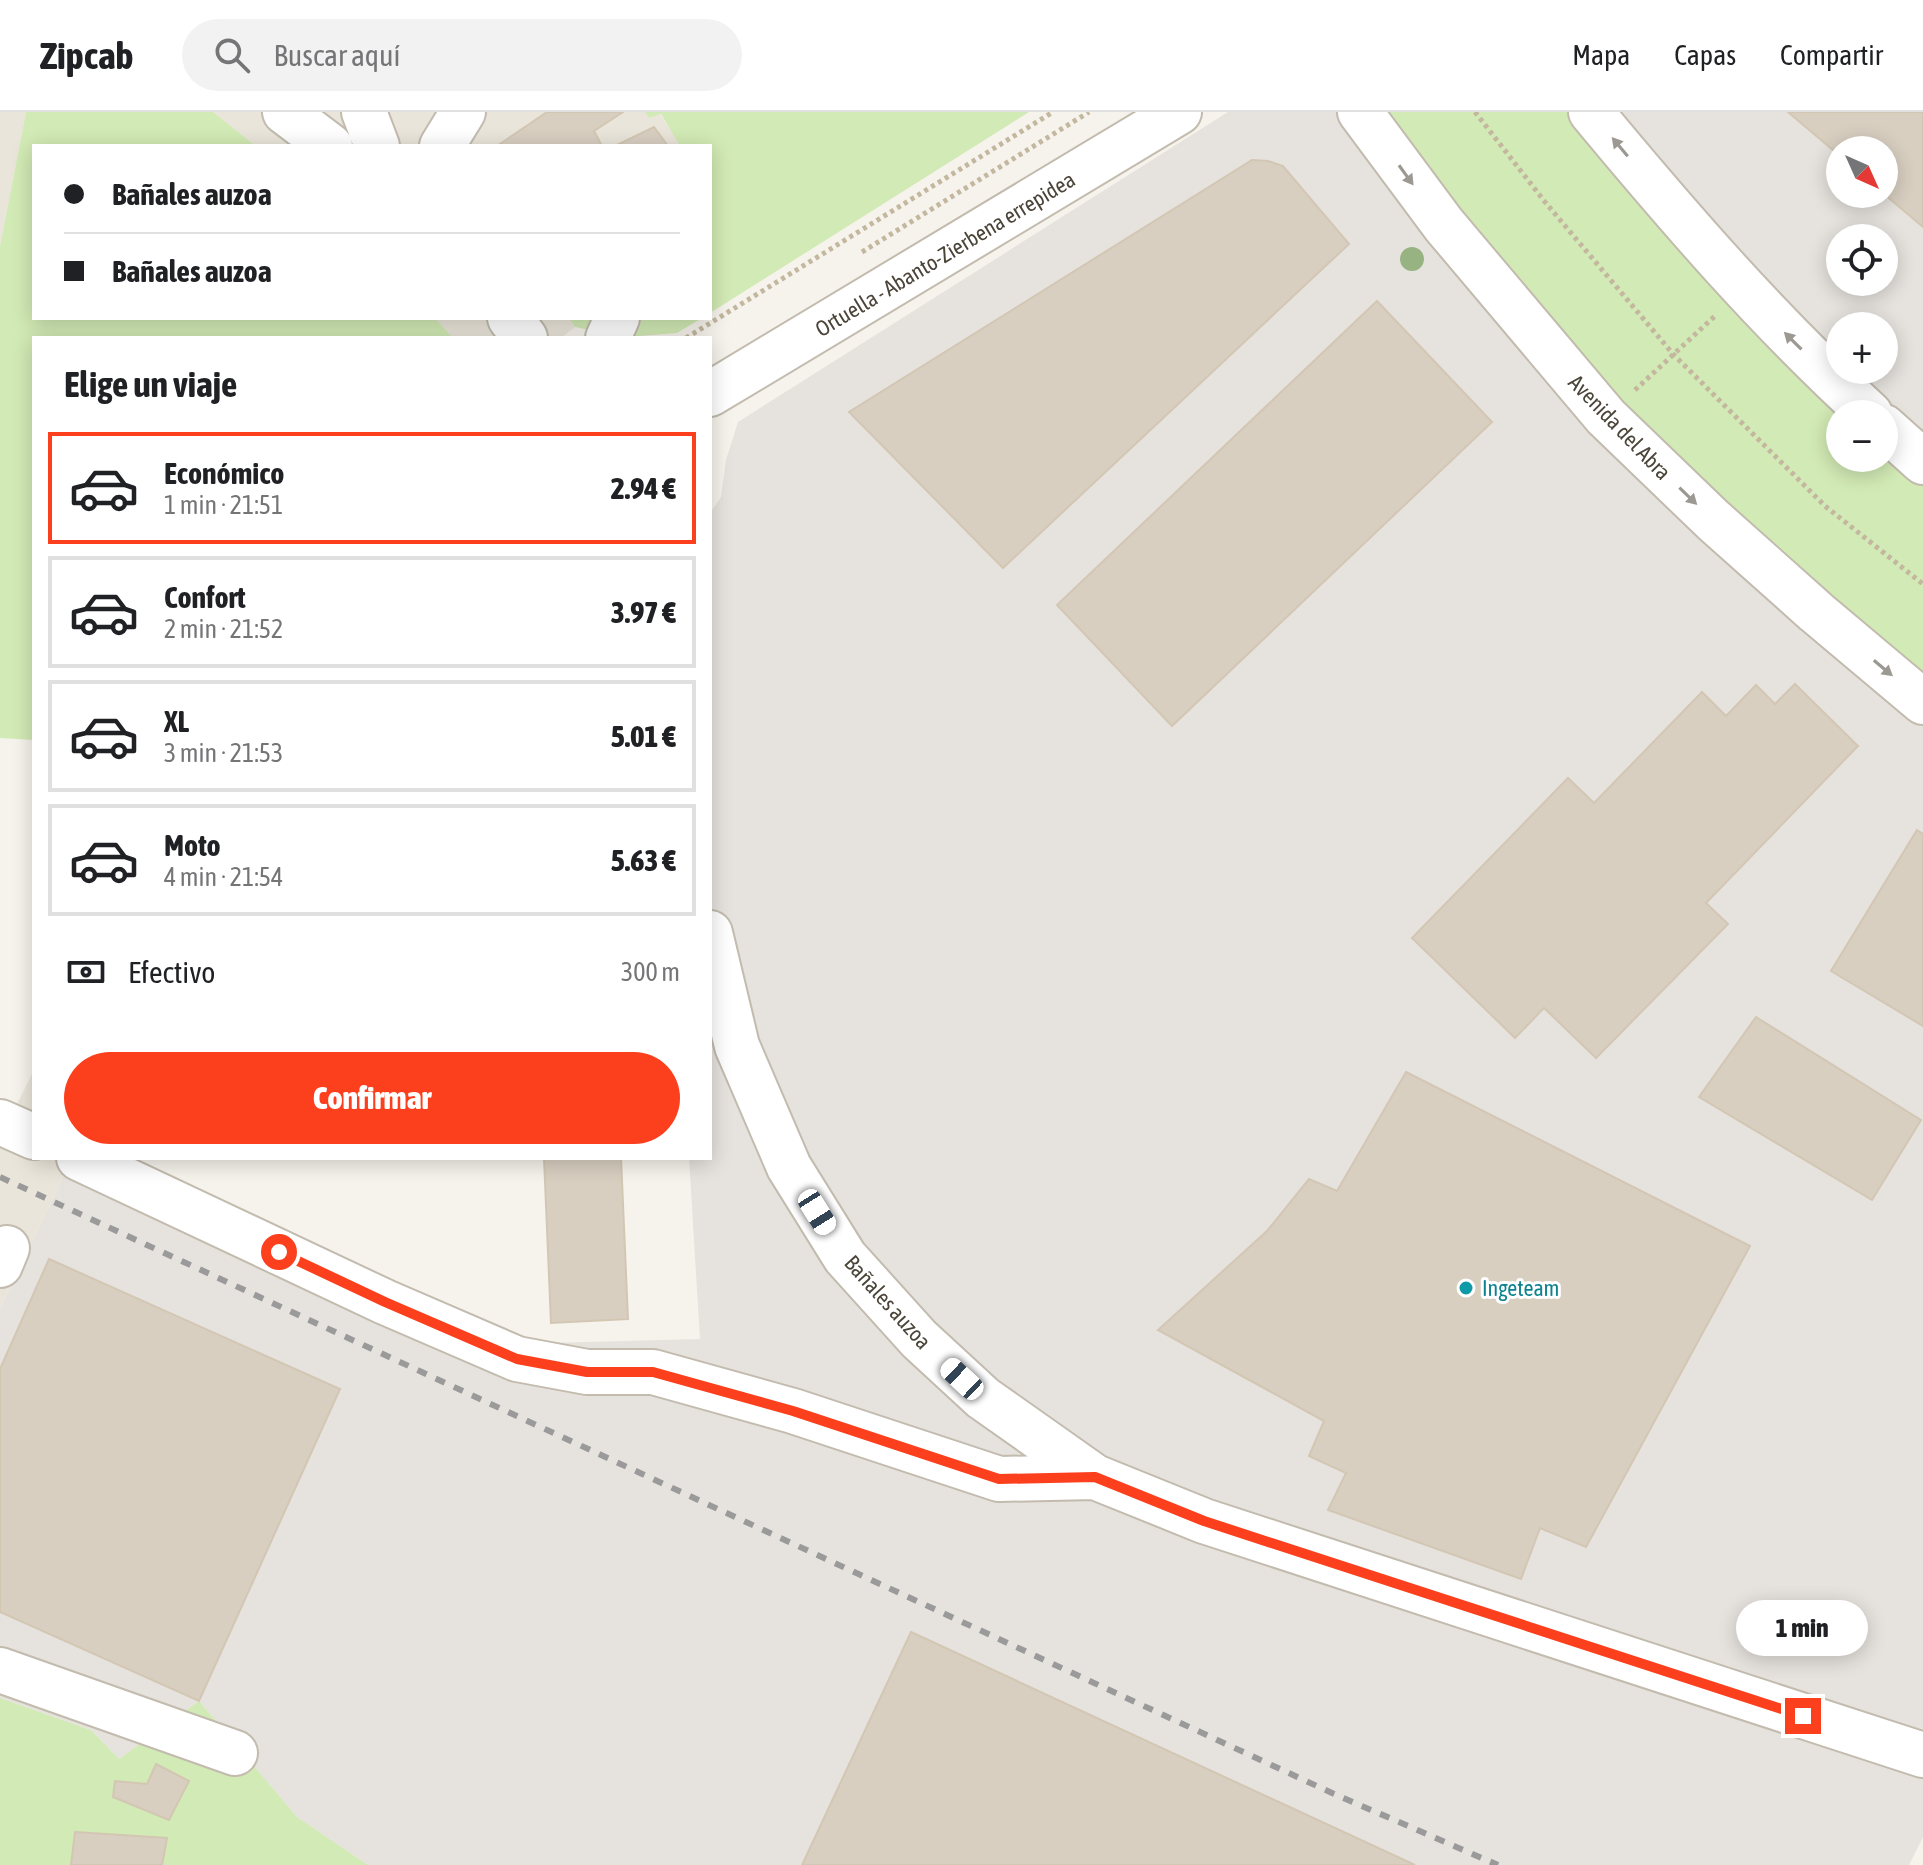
<!DOCTYPE html>
<html lang="es">
<head>
<meta charset="utf-8">
<style>
  :root { --surface:#fff; --page:#f2f2f2; --text:#202124; --muted:#757577; --line:#e0e0e0; --accent:#fc3f1d }
  body { margin:0; font-family:"Asap Condensed",sans-serif; background:var(--page); color:var(--text); height:100vh; display:flex; flex-direction:column; font-size:30px; white-space:nowrap }
  * { box-sizing:border-box; margin:0 }
  p { font-size:26px; color:var(--muted) }
  .icon { flex:none; width:44px; height:44px; fill:none; stroke:currentColor; stroke-width:2; stroke-linecap:round; stroke-linejoin:round }
  .map { position:relative; flex:1; overflow:hidden }
  .details { position:absolute; left:32px; top:224px; width:680px; height:824px; display:flex; flex-direction:column; background:var(--surface); border-radius:0px; box-shadow:0 4px 20px #0003 }
  .details>* { flex:none }
  .hud { position:absolute; left:32px; top:32px; width:680px; height:176px; border-radius:0px; box-shadow:0 4px 20px #0003; display:grid; align-content:center; height:176px; padding:0 32px; background:var(--surface) }
  .needle { width:52px; rotate:135deg }
  .tools { position:absolute; left:1826px; top:24px; display:grid; gap:16px }
  .tools a { display:grid; place-items:center; width:72px; height:72px; border-radius:50%; background:var(--surface); box-shadow:0 4px 20px #0003; font-size:40px }
  .end { position:absolute; width:36px; height:36px; margin:-18px; border:10px solid #fc3f1d; background:#fff; box-shadow:0 0 0 4px #fff }
  .from { border-radius:50% }
  .bubble { position:absolute; height:56px; border-radius:28px; background:var(--surface); box-shadow:0 4px 20px #0003; font-size:26px; font-weight:800; line-height:56px; text-align:center }
  .car { position:absolute; width:24px; height:48px; margin:-24px -12px; border-radius:10px; box-shadow:0 0 6px 2px #0007; background:linear-gradient(#fff 24%,#345 0 40%,#fff 0 76%,#345 0 86%,#fff 0) }
  .hud b { display:flex; align-items:center; gap:28px; height:76px; font-size:30px }
  .hud b+b { border-top:2px solid var(--line) }
  .hud i { width:20px; height:20px; background:var(--text) }
  ul { padding:0; list-style:none }
  li { display:flex; align-items:center; gap:24px; height:112px; margin:0 16px 12px; padding:0 16px; border:4px solid var(--line); border-radius:0px }
  li div { flex:1 }
  li b { display:block; font-size:30px }
  li em { font-style:normal; font-weight:800 }
  li.on { border-color:var(--accent) }
  li>.icon { width:72px; height:72px; stroke-width:1.5 }
  h2 { padding:0 32px; font-size:36px; line-height:96px }
  .pay { display:flex; align-items:center; gap:20px; height:88px; padding:0 32px; font-size:30px }
  .pay p { margin-inline-start:auto }
  .button { display:flex; gap:16px; margin-top:auto; padding:16px 32px }
  .button a { flex:1; height:92px; border-radius:48px; background:var(--accent); color:#fff; font-size:32px; font-weight:800; line-height:92px; text-align:center }
  header { display:flex; align-items:center; gap:48px; box-sizing:border-box; height:112px; padding:0 40px; background:var(--surface); border-bottom:2px solid var(--line) }
  header strong { font-size:38px }
  nav { display:flex; gap:44px; margin-inline-start:auto; font-size:28px }
  .search { width:560px; height:72px; background:var(--page); display:flex; align-items:center; gap:20px; box-sizing:border-box; padding:0 28px; border-radius:44px; color:var(--muted); font-size:30px }
  .map>svg:first-child { display:block }
  .residential { fill:#eae5da }
  .industrial { fill:#e6e2dd; fill-rule:evenodd }
  .green { fill:#d2eab5 }
  .building { fill:#d8cfc1; stroke:#d3c7b4; stroke-width:2 }
  .lines { fill:none; stroke-linecap:round; stroke-linejoin:round }
  .minor-casing { stroke:#c2bbae; stroke-width:48 }
  .path { stroke:#c4b79f; stroke-width:5; stroke-dasharray:4 4; stroke-linecap:butt }
  .minor { stroke:#fff; stroke-width:44 }
  .rail { stroke:#9a9a9a; stroke-width:6; stroke-dasharray:10 10; stroke-linecap:butt }
  .tree { fill:#97b381 }
  .oneway { fill:#9c9892 }
  .route { stroke:#fc3f1d; stroke-width:10 }
  .culture-dot { fill:#0f9aa8; stroke:#fff; stroke-width:3 }
  .labels { text-anchor:middle; stroke-width:6; stroke-linejoin:round; paint-order:stroke }
  .street-label { font-size:22px; fill:#4b4439; stroke:#fff }
  .culture-label { font-size:22px; fill:#0d838f; stroke:#fff; text-anchor:start }
</style>
</head>
<body>
<header>
<strong>Zipcab</strong>
<div class="search"><svg class="icon" aria-label="search" viewBox="0 0 24 24"><circle cx="10" cy="10" r="6"/><path d="M15 15l6 6"/></svg>Buscar aquí</div>
<nav><a>Mapa</a><a>Capas</a><a>Compartir</a></nav>
</header>
<div class="map">
<svg width="1923" height="1753" viewBox="0 0 1923 1753">
  <rect width="100%" height="100%" fill="#f6f3ec"/>
  <path class="residential" d="M 0,0 L 26,0 L 0,134 Z
    M 213,0 L 645,0 L 650,6 L 660,2 L 680,32 L 256,34 Z
    M 435,206 L 569,206 L 575,215 L 561,226 L 453,226 Z
    M 34,958 L 34,1046 L 72,1046 L 0,1197 L 0,992 L 14,998 Z"/>
  <path class="industrial" d="M 1228,0 L 1923,0 L 1923,1725 L 1909,1753 L 1415,1753 L 911,1520 L 802,1753 L 368,1753 L 297,1705 L 199,1589 L 119,1647 L 91,1618 L 0,1586 L 0,1197 L 72,1046 L 506,1232 L 700,1227 L 689,1046 L 710,1046 L 710,401 L 721,385 L 726,348 L 738,310 ZM 1840,38 L 1884,38 L 1884,82 L 1840,82 ZM 1840,126 L 1884,126 L 1884,170 L 1840,170 ZM 1840,214 L 1884,214 L 1884,258 L 1840,258 ZM 1840,302 L 1884,302 L 1884,346 L 1840,346 Z"/>
  <path class="green" d="M 26,0 L 213,0 L 256,34 L 34,34 L 34,206 L 435,206 L 453,226 L 34,226 L 34,628 L 0,626 L 0,134 Z
    M 645,0 L 1029,0 L 710,201 L 710,34 L 680,34 L 661,2 L 649,6 Z
    M 1376,0 L 1576,0 L 1840,302 L 1840,346 L 1884,346 L 1884,330 L 1923,367 L 1923,580 L 1583,259 Z
    M 569,206 L 702,206 L 677,221 L 625,225 L 575,215 Z
    M 0,1586 L 91,1618 L 119,1647 L 199,1589 L 297,1705 L 368,1753 L 0,1753 Z"/>
  <path class="building" d="M 547,0 L 623,0 L 594,19 L 602,34 L 497,34 Z
    M 1788,0 L 1923,0 L 1923,115 L 1884,82 L 1884,38 L 1840,38 L 1840,44 Z
    M 654,15 L 668,34 L 615,34 Z
    M 1252,48 L 1268,49 L 1283,54 L 1349,132 L 1003,456 L 849,300 Z
    M 1377,189 L 1492,310 L 1172,614 L 1057,493 Z
    M 1795,572 L 1858,634 L 1706,791 L 1728,812 L 1596,946 L 1544,896 L 1515,926 L 1412,826 L 1568,666 L 1594,691 L 1702,580 L 1726,604 L 1756,573 L 1775,592 Z
    M 1917,718 L 1923,722 L 1923,914 L 1831,859 Z
    M 1756,905 L 1921,1008 L 1872,1088 L 1699,985 Z
    M 1406,960 L 1750,1134 L 1586,1435 L 1540,1416 L 1521,1467 L 1328,1398 L 1346,1361 L 1309,1344 L 1324,1309 L 1158,1218 L 1267,1119 L 1309,1067 L 1337,1079 Z
    M 544,1046 L 621,1046 L 628,1207 L 551,1211 Z
    M 49,1147 L 340,1277 L 199,1589 L 0,1500 L 0,1257 Z
    M 911,1520 L 1415,1753 L 802,1753 Z
    M 156,1652 L 189,1669 L 169,1708 L 113,1685 L 115,1669 L 147,1672 Z
    M 75,1720 L 167,1726 L 162,1753 L 71,1753 Z"/>
  <g class="lines">
    <defs>
      <path id="minor" d="M 285,0 L 330,34
        M 364,0 L 377,34
        M 1360,0 L 1444,113 L 1606,305 L 1713,408 L 1816,500 L 1923,590
        M 1591,0 C 1679,106 1768,209 1870,302
        M 442,34 L 463,0
        M 510,206 L 525,226
        M 608,226 L 617,206
        M 710,282 L 1179,0
        M 1884,315 L 1923,350
        M 710,821 L 737,934 L 789,1055 L 845,1145 L 919,1227 L 983,1286 L 1095,1365 L 1204,1409 L 1923,1643
        M 0,1010 L 34,1025
        M 79,1046 L 385,1190 L 517,1247 L 587,1260 L 653,1260 L 793,1299 L 999,1367 L 1095,1365
        M 0,1153 L 7,1136
        M 0,1558 L 235,1641"/>
    </defs>
    <use href="#minor" class="minor-casing"/>
    <path class="path" d="M 1475,0 L 1545,90 L 1673,242 L 1825,394 L 1923,472
      M 862,140 L 1089,0
      M 686,226 L 1053,0
      M 1635,278 L 1716,203"/>
    <use href="#minor" class="minor"/>
    <path class="rail" d="M 0,1065 L 1332,1681 L 1498,1753"/>
  </g>
  <circle class="tree" cx="1412" cy="147" r="12"/>
  <defs><path id="oneway-solid" d="M-6-.8H1V-3.2L6.5 0L1 3.2V.8H-6Z" transform="scale(2)"/></defs>
  <g class="oneway">
    <use href="#oneway-solid" transform="translate(1620 35) rotate(-130)"/>
    <use href="#oneway-solid" transform="translate(1406 63) rotate(54)"/>
    <use href="#oneway-solid" transform="translate(1793 229) rotate(-135)"/>
    <use href="#oneway-solid" transform="translate(1688 384) rotate(44)"/>
    <use href="#oneway-solid" transform="translate(1883 556) rotate(40)"/>
  </g>
  <g class="lines">
    <path class="route" d="M 279,1140 L 385,1190 L 517,1247 L 587,1260 L 653,1260 L 793,1299 L 999,1367 L 1095,1365 L 1204,1409 L 1803,1604"/>
  </g>
  <circle class="culture-dot" cx="1466" cy="1176" r="8"/>
  <g class="labels">
    <g class="street-label">
      <text transform="translate(945 142) rotate(-31)" y="8">Ortuella - Abanto-Zierbena errepidea</text>
      <text transform="translate(1620 315) rotate(46)" y="8">Avenida del Abra</text>
      <text transform="translate(888 1190) rotate(48)" y="8">Bañales auzoa</text>
    </g>
    <g class="culture-label">
      <text x="1482" y="1184">Ingeteam</text>
    </g>
  </g>
</svg>
<div class="tools">
<a><svg class="needle" viewBox="-14 -14 28 28"><path d="M0-13l5 13h-10z" fill="#e53935"/><path d="M0 13l5-13h-10z" fill="#757577"/></svg></a>
<a><svg class="icon" aria-label="locate" viewBox="0 0 24 24"><circle cx="12" cy="12" r="6"/><path d="M12 2v4M12 18v4M2 12h4M18 12h4"/></svg></a>
<a>+</a>
<a>−</a>
</div>
<i class="end from" style="left:279px;top:1140px"></i>
<i class="end" style="left:1803px;top:1604px"></i>
<div class="bubble" style="left:1736px;top:1488px;width:132px">1 min</div>
<i class="car" style="left:817px;top:1100px;rotate:148deg"></i>
<i class="car" style="left:962px;top:1267px;rotate:313deg"></i>
<div class="hud">
<b><i class="from"></i>Bañales auzoa</b>
<b><i></i>Bañales auzoa</b>
</div>
<section class="details">
<h2>Elige un viaje</h2>
<ul>
<li class="on"><svg class="icon" aria-label="car" viewBox="0 0 24 24"><path d="M5 17H2v-5l4-1 3-4h7l3 4 3 1v5h-3M9 17h6M6 11h13"/><circle cx="7" cy="17" r="2"/><circle cx="17" cy="17" r="2"/></svg><div><b>Económico</b><p>1 min · 21:51</p></div><em>2.94 €</em></li>
<li><svg class="icon" aria-label="car" viewBox="0 0 24 24"><path d="M5 17H2v-5l4-1 3-4h7l3 4 3 1v5h-3M9 17h6M6 11h13"/><circle cx="7" cy="17" r="2"/><circle cx="17" cy="17" r="2"/></svg><div><b>Confort</b><p>2 min · 21:52</p></div><em>3.97 €</em></li>
<li><svg class="icon" aria-label="car" viewBox="0 0 24 24"><path d="M5 17H2v-5l4-1 3-4h7l3 4 3 1v5h-3M9 17h6M6 11h13"/><circle cx="7" cy="17" r="2"/><circle cx="17" cy="17" r="2"/></svg><div><b>XL</b><p>3 min · 21:53</p></div><em>5.01 €</em></li>
<li><svg class="icon" aria-label="car" viewBox="0 0 24 24"><path d="M5 17H2v-5l4-1 3-4h7l3 4 3 1v5h-3M9 17h6M6 11h13"/><circle cx="7" cy="17" r="2"/><circle cx="17" cy="17" r="2"/></svg><div><b>Moto</b><p>4 min · 21:54</p></div><em>5.63 €</em></li>
</ul>
<div class="pay"><svg class="icon" aria-label="cash" viewBox="0 0 24 24"><path d="M3 7h18v10H3z"/><circle cx="12" cy="12" r="2"/></svg>Efectivo<p>300 m</p></div>
<div class="button"><a>Confirmar</a></div>
</section>
</div>
</body>
</html>
